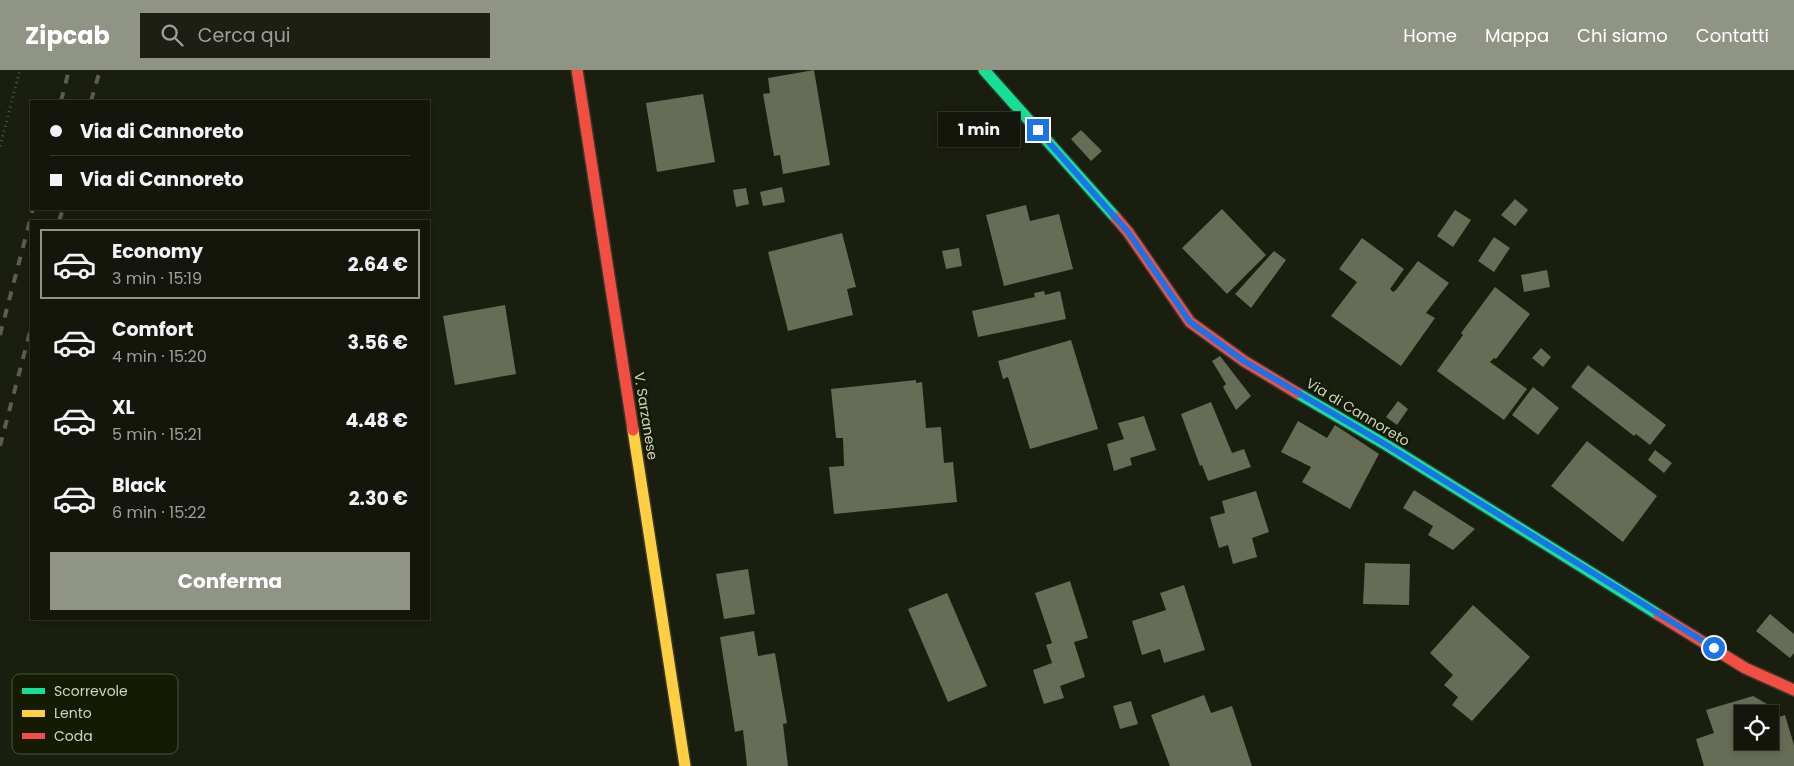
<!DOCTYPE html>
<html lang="it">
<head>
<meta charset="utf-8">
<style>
  :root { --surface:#14160b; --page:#1d1f14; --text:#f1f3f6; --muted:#9d9f9d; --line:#33352c; --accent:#909485 }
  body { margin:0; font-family:Poppins,sans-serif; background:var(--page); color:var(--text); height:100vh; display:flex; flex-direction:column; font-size:19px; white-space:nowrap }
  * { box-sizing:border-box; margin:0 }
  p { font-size:16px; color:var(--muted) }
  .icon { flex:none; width:28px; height:28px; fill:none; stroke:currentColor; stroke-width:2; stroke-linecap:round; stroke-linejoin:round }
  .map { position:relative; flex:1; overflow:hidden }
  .details { position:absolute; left:30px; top:150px; width:400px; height:400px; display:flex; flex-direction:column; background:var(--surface); border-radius:0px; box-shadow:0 2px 8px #0003,0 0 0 1px var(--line) }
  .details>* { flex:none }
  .guide { position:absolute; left:30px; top:30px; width:400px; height:110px; border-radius:0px; box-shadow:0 2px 8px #0003,0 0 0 1px var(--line); display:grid; align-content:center; height:110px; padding:0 20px; background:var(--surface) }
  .buttons { position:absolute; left:1734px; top:635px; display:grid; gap:10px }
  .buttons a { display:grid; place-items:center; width:45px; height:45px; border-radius:0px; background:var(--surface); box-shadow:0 2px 8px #0003,0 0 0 1px var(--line); font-size:25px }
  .end { position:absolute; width:22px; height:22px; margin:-11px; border:6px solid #1a73e8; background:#fff; box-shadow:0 0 0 2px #fff }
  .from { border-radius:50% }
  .bubble { position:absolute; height:35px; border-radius:0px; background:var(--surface); box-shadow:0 2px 8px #0003,0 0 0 1px var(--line); font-size:16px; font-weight:700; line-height:35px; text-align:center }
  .guide b { display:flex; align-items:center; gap:18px; height:48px; font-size:19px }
  .guide b+b { border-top:1px solid var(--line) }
  .guide i { width:12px; height:12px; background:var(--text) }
  ul { padding:9px 0 0; list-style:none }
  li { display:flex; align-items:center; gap:15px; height:70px; margin:0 10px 8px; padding:0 10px; border:2px solid transparent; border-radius:0px }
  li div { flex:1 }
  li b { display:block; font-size:19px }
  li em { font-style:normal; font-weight:700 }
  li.current { border-color:var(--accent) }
  li>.icon { width:45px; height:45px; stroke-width:1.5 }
  .button { display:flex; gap:10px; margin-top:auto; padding:10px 20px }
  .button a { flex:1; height:58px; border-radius:0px; background:var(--accent); color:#fff; font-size:20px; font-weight:700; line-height:58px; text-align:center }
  header { display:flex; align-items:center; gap:30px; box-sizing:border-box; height:70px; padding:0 25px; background:var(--accent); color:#fff }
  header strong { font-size:24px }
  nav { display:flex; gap:28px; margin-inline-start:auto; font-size:18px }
  .search { width:350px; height:45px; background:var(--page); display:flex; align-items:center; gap:12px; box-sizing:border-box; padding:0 18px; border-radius:0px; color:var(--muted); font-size:19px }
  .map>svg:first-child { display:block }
  .building { fill:#666c55 }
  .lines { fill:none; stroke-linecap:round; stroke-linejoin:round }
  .fast-casing { stroke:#36392e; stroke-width:14 }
  .slow-casing { stroke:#36392e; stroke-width:14 }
  .jam-casing { stroke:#36392e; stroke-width:14 }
  .path { stroke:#53554b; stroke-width:3; stroke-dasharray:1 4; stroke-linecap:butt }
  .fast { stroke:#16e098; stroke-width:11 }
  .slow { stroke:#ffcf43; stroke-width:11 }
  .jam { stroke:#f24e42; stroke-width:11 }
  .rail { stroke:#5b5d52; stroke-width:4; stroke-dasharray:9 9; stroke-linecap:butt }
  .route { stroke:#1a73e8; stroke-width:6 }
  .labels { text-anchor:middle; stroke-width:5; stroke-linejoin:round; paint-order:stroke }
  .street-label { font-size:14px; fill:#cfd4c4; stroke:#151b02 }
  .key { fill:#151b02; stroke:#4d523c; stroke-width:1 }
  .key-label { font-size:14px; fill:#cfd4c4 }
</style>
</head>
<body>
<header>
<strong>Zipcab</strong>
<div class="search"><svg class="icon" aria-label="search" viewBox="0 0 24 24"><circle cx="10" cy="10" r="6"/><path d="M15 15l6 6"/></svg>Cerca qui</div>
<nav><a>Home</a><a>Mappa</a><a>Chi siamo</a><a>Contatti</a></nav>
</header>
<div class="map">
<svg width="1794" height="696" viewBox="0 0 1794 696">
  <rect width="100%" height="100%" fill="#1a1e0f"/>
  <path class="building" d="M 814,0 L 830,95 L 783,104 L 780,85 L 774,86 L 763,24 L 770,23 L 768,8 Z
    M 703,24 L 715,92 L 657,102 L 646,33 Z
    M 1081,60 L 1102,81 L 1091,91 L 1071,69 Z
    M 782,117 L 785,132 L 763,136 L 760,122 Z
    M 746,118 L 749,134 L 736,137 L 733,120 Z
    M 1515,129 L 1528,140 L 1515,156 L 1501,145 Z
    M 1026,135 L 1030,151 L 1059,144 L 1073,199 L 1004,216 L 986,145 Z
    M 1222,139 L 1266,185 L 1227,224 L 1182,178 Z
    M 1455,140 L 1471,150 L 1453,177 L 1437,166 Z
    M 842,163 L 856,217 L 847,219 L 853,245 L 788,261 L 768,182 Z
    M 1494,167 L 1510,178 L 1494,202 L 1478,191 Z
    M 1362,168 L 1404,199 L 1390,219 L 1393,222 L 1396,220 L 1418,191 L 1449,213 L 1426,243 L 1435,248 L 1401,296 L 1331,246 L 1357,212 L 1339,199 Z
    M 959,178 L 962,196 L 946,199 L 942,181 Z
    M 1274,181 L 1286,190 L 1251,238 L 1235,224 Z
    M 1547,200 L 1550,217 L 1524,222 L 1521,205 Z
    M 1495,217 L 1530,244 L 1496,289 L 1494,288 L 1490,292 L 1527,319 L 1504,350 L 1437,301 L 1463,265 L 1461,263 Z
    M 1044,221 L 1045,225 L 1060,221 L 1066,249 L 978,267 L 972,241 L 1035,227 L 1034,223 Z
    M 505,235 L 516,304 L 455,315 L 443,246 Z
    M 1071,270 L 1098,359 L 1030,379 L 1008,307 L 1003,309 L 998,291 Z
    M 1541,278 L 1551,287 L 1543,297 L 1532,288 Z
    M 1220,286 L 1251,326 L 1236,340 L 1223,317 L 1226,314 L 1212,291 Z
    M 1588,295 L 1666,355 L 1650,375 L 1636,364 L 1634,366 L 1571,317 Z
    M 916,310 L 916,313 L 922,312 L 926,358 L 941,357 L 944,393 L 953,392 L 957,432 L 834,444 L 829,397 L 844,396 L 843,368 L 836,368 L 831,319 Z
    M 1533,317 L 1559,338 L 1538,365 L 1512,345 Z
    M 1398,331 L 1408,339 L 1397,355 L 1386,347 Z
    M 1211,332 L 1232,383 L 1244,379 L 1251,397 L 1208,411 L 1202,395 L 1200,396 L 1181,344 Z
    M 1144,346 L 1156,380 L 1130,388 L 1132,395 L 1114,401 L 1107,374 L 1124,369 L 1118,353 Z
    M 1298,351 L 1327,368 L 1335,355 L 1379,384 L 1350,439 L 1302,412 L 1311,397 L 1281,382 Z
    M 1587,371 L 1657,426 L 1623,472 L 1551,416 Z
    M 1655,380 L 1672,393 L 1664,403 L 1648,390 Z
    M 1414,420 L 1475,459 L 1453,480 L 1428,465 L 1433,456 L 1403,438 Z
    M 1256,421 L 1269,462 L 1252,468 L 1257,487 L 1233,494 L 1228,475 L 1219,478 L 1210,447 L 1225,443 L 1222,431 Z
    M 1365,493 L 1410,494 L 1409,535 L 1363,534 Z
    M 748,499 L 755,544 L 724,549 L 716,504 Z
    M 1070,511 L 1088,568 L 1074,572 L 1085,607 L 1060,616 L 1064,628 L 1044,634 L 1033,600 L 1052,593 L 1046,575 L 1052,573 L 1035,523 Z
    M 1184,515 L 1205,580 L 1164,593 L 1160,579 L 1142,585 L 1132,551 L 1166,540 L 1160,523 Z
    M 947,523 L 987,616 L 948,632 L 908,539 Z
    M 1473,535 L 1530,587 L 1472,651 L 1452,635 L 1458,627 L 1444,615 L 1453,605 L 1430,583 Z
    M 1770,544 L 1794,564 L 1794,583 L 1790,588 L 1756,561 Z
    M 754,561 L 758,586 L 775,583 L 787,653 L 783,654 L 788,696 L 747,696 L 743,660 L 735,662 L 720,567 Z
    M 1204,625 L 1211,643 L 1232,636 L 1252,696 L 1170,696 L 1151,645 Z
    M 1753,626 L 1767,634 L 1770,644 L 1742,644 L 1742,671 L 1770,671 L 1770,645 L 1772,649 L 1785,645 L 1794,675 L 1794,696 L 1704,696 L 1696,669 L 1714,663 L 1706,640 Z
    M 1131,631 L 1138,654 L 1120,659 L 1113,636 Z"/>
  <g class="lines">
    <defs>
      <path id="fast" d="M 984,0 L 1116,148
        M 1297,323 L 1388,376 L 1659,545"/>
      <path id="slow" d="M 633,360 L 685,696"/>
      <path id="jam" d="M 577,0 L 633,360
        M 1116,148 L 1128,162 L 1190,252 L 1244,291 L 1297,323
        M 1659,545 L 1745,598 L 1794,620"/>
    </defs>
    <use href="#fast" class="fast-casing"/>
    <use href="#slow" class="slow-casing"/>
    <use href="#jam" class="jam-casing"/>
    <path class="path" d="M 0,76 L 20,0"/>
    <use href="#fast" class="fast"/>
    <use href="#slow" class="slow"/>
    <use href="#jam" class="jam"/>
    <path class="rail" d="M 61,31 L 69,0
      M 91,31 L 100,0
      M 59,151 L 63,139
      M 0,265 L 33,139
      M 0,376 L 31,258"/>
  </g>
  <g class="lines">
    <path class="route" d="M 1038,60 L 1128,162 L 1190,252 L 1244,291 L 1388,376 L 1714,578"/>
  </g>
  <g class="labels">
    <g class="street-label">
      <text transform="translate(1358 342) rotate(31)" y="5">Via di Cannoreto</text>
      <text transform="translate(646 346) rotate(81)" y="5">V. Sarzanese</text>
    </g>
  </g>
  <rect x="12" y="604" width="166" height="80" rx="8" class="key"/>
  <rect x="22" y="618" width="23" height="6" fill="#16e098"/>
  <rect x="22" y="640" width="23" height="7" fill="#ffcf43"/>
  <rect x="22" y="663" width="23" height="6" fill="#f24e42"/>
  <g class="key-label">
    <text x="54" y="626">Scorrevole</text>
    <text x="54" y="648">Lento</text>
    <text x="54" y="671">Coda</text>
  </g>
</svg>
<div class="buttons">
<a><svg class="icon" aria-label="locate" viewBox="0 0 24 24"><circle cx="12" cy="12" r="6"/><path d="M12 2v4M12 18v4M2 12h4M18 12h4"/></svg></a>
</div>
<i class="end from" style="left:1714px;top:578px"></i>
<i class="end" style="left:1038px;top:60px"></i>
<div class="bubble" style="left:938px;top:42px;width:82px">1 min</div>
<div class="guide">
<b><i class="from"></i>Via di Cannoreto</b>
<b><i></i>Via di Cannoreto</b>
</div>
<section class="details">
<ul>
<li class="current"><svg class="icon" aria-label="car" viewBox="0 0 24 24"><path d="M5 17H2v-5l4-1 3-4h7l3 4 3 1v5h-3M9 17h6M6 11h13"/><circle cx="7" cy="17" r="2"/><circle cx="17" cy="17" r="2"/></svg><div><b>Economy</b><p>3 min · 15:19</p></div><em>2.64 €</em></li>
<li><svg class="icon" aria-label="car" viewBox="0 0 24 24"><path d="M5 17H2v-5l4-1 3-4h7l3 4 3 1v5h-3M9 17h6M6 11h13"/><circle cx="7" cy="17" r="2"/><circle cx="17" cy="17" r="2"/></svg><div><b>Comfort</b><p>4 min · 15:20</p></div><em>3.56 €</em></li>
<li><svg class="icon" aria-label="car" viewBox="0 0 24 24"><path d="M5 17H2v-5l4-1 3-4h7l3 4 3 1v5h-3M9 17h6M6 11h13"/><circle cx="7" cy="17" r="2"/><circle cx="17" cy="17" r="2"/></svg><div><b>XL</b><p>5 min · 15:21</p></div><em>4.48 €</em></li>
<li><svg class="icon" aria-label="car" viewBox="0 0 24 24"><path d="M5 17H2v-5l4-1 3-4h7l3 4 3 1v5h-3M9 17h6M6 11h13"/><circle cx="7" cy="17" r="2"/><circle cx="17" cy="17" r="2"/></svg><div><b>Black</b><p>6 min · 15:22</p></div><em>2.30 €</em></li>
</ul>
<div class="button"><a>Conferma</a></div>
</section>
</div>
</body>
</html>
